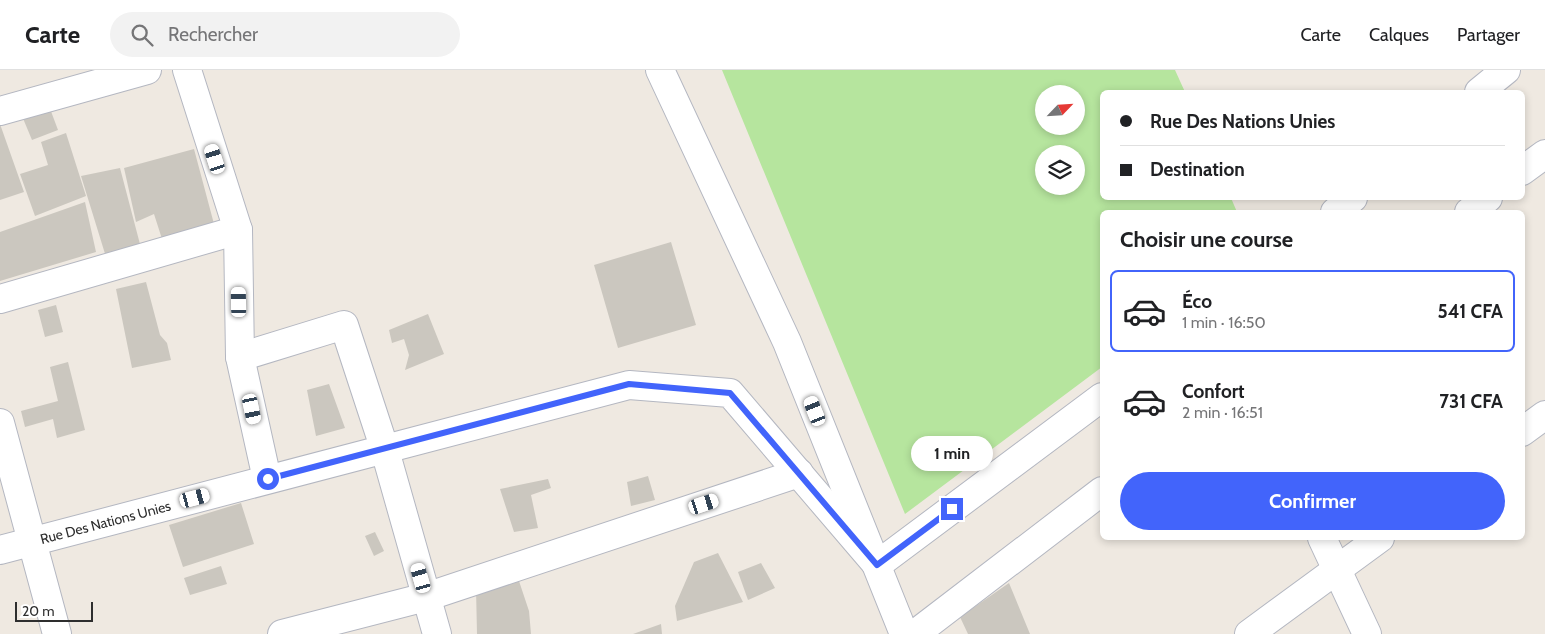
<!DOCTYPE html>
<html lang="fr">
<head>
<meta charset="utf-8">
<style>
  :root { --surface:#fff; --page:#f2f2f2; --text:#202124; --muted:#757577; --line:#e0e0e0; --accent:#4264fb }
  body { margin:0; font-family:Cabin,sans-serif; background:var(--page); color:var(--text); height:100vh; display:flex; flex-direction:column; font-size:19px; white-space:nowrap }
  * { box-sizing:border-box; margin:0 }
  p { font-size:16px; color:var(--muted) }
  .icon { flex:none; width:28px; height:28px; fill:none; stroke:currentColor; stroke-width:2; stroke-linecap:round; stroke-linejoin:round }
  .map { position:relative; flex:1; overflow:hidden }
  .side { position:absolute; left:1100px; top:140px; width:425px; height:330px; display:flex; flex-direction:column; background:var(--surface); border-radius:8px; box-shadow:0 2px 8px #0003 }
  .side>* { flex:none }
  .banner { position:absolute; left:1100px; top:20px; width:425px; height:110px; border-radius:8px; box-shadow:0 2px 8px #0003; display:grid; align-content:center; height:110px; padding:0 20px; background:var(--surface) }
  .needle { width:32px; rotate:65deg }
  .buttons { position:absolute; left:1035px; top:15px; display:grid; gap:10px }
  .buttons a { display:grid; place-items:center; width:50px; height:50px; border-radius:50%; background:var(--surface); box-shadow:0 2px 8px #0003; font-size:25px }
  .scale { position:absolute; left:15px; bottom:12px; width:78px; box-sizing:border-box; padding-left:5px; border:2px solid #2e2e2e; border-top:0; font-size:14px; line-height:18px; white-space:nowrap; color:#2e2e2e; -webkit-text-stroke:4px #fff; paint-order:stroke }
  .end { position:absolute; width:22px; height:22px; margin:-11px; border:6px solid #4264fb; background:#fff; box-shadow:0 0 0 2px #fff }
  .from { border-radius:50% }
  .bubble { position:absolute; height:35px; border-radius:18px; background:var(--surface); box-shadow:0 2px 8px #0003; font-size:16px; font-weight:700; line-height:35px; text-align:center }
  .car { position:absolute; width:15px; height:30px; margin:-15px -8px; border-radius:6px; box-shadow:0 0 4px 1px #0007; background:linear-gradient(#fff 24%,#345 0 40%,#fff 0 76%,#345 0 86%,#fff 0) }
  .banner b { display:flex; align-items:center; gap:18px; height:48px; font-size:19px }
  .banner b+b { border-top:1px solid var(--line) }
  .banner i { width:12px; height:12px; background:var(--text) }
  ul { padding:0; list-style:none }
  li { display:flex; align-items:center; gap:15px; height:82px; margin:0 10px 8px; padding:0 10px; border:2px solid transparent; border-radius:8px }
  li div { flex:1 }
  li b { display:block; font-size:19px }
  li em { font-style:normal; font-weight:700 }
  li.on { border-color:var(--accent) }
  li>.icon { width:45px; height:45px; stroke-width:1.5 }
  h2 { padding:0 20px; font-size:22px; line-height:60px }
  .primary-button { display:flex; gap:10px; margin-top:auto; padding:10px 20px }
  .primary-button a { flex:1; height:58px; border-radius:30px; background:var(--accent); color:#fff; font-size:20px; font-weight:700; line-height:58px; text-align:center }
  header { display:flex; align-items:center; gap:30px; box-sizing:border-box; height:70px; padding:0 25px; background:var(--surface); border-bottom:1px solid var(--line) }
  header strong { font-size:24px }
  nav { display:flex; gap:28px; margin-inline-start:auto; font-size:18px }
  .search { width:350px; height:45px; background:var(--page); display:flex; align-items:center; gap:12px; box-sizing:border-box; padding:0 18px; border-radius:28px; color:var(--muted); font-size:19px }
  .map>svg:first-child { display:block }
  .green { fill:#b6e59e; fill-rule:evenodd }
  .building { fill:#cbc7bf }
  .lines { fill:none; stroke-linecap:round; stroke-linejoin:round }
  .street-casing { stroke:#b4b7c1; stroke-width:30 }
  .street { stroke:#fff; stroke-width:28 }
  .route { stroke:#4264fb; stroke-width:6 }
  .labels { text-anchor:middle; stroke-width:4.5; stroke-linejoin:round; paint-order:stroke }
  .street-label { font-size:14px; fill:#2e2e2e; stroke:#fff }
</style>
</head>
<body>
<header>
<strong>Carte</strong>
<div class="search"><svg class="icon" aria-label="search" viewBox="0 0 24 24"><circle cx="10" cy="10" r="6"/><path d="M15 15l6 6"/></svg>Rechercher</div>
<nav><a>Carte</a><a>Calques</a><a>Partager</a></nav>
</header>
<div class="map">
<svg width="1545" height="564" viewBox="0 0 1545 564">
  <rect width="100%" height="100%" fill="#efe9e1"/>
  <path class="green" d="M 722,0 L 1175,0 L 1185,22 L 1102,22 L 1102,128 L 1231,128 L 1237,142 L 1102,142 L 1102,297 L 905,444 ZM 1044,24 L 1076,24 L 1076,56 L 1044,56 ZM 1044,84 L 1076,84 L 1076,116 L 1044,116 Z"/>
  <path class="building" d="M 49,36 L 58,60 L 32,70 L 22,46 Z
    M 0,54 L 24,122 L 0,130 Z
    M 66,63 L 86,126 L 35,146 L 20,104 L 48,95 L 41,72 Z
    M 194,79 L 214,154 L 162,169 L 154,144 L 136,152 L 124,98 Z
    M 120,98 L 141,178 L 106,187 L 81,106 Z
    M 85,132 L 96,182 L 0,211 L 0,162 Z
    M 671,172 L 696,255 L 618,278 L 594,195 Z
    M 146,212 L 160,265 L 167,273 L 171,290 L 132,298 L 116,219 Z
    M 56,235 L 63,262 L 45,267 L 38,240 Z
    M 428,244 L 444,284 L 405,300 L 409,285 L 404,269 L 392,273 L 389,260 Z
    M 68,292 L 85,360 L 57,368 L 53,349 L 25,357 L 21,341 L 58,331 L 50,297 Z
    M 329,314 L 345,358 L 316,366 L 307,320 Z
    M 648,406 L 655,430 L 631,436 L 627,412 Z
    M 548,409 L 551,418 L 531,425 L 538,458 L 514,462 L 500,419 Z
    M 241,433 L 254,474 L 183,497 L 169,455 Z
    M 375,462 L 384,481 L 374,486 L 365,466 Z
    M 718,483 L 743,532 L 677,551 L 675,536 L 694,492 Z
    M 761,493 L 775,518 L 748,530 L 738,502 Z
    M 221,496 L 227,514 L 190,525 L 184,508 Z
    M 516,502 L 529,541 L 531,564 L 477,564 L 476,518 Z
    M 1009,513 L 1030,564 L 968,564 L 960,547 Z
    M 661,554 L 662,564 L 633,564 Z"/>
  <g class="lines">
    <defs>
      <g id="street">
        <path d="M 187,0 L 238,160 L 240,287 L 267,409"/>
        <path d="M 660,0 L 787,272 L 904,564"/>
        <path d="M 1479,22 L 1506,0"/>
        <path d="M 0,41 L 147,0"/>
        <path d="M 1522,101 L 1545,84"/>
        <path d="M 1335,142 L 1353,128"/>
        <path d="M 1469,142 L 1488,128"/>
        <path d="M 0,229 L 238,160"/>
        <path d="M 240,287 L 344,255 L 384,377 L 437,564"/>
        <path d="M 0,353 L 57,564"/>
        <path d="M 1522,362 L 1545,345"/>
        <path d="M 1322,468 L 1367,564"/>
        <path id="s1" d="M 0,480 L 629,315 L 730,323 L 877,495 L 1102,327"/>
        <path d="M 282,564 L 426,527 L 799,403"/>
        <path d="M 915,564 L 1102,421"/>
        <path d="M 1249,564 L 1380,468"/>
      </g>
    </defs>
    <use href="#street" class="street-casing"/>
    <use href="#street" class="street"/>
  </g>
  <g class="lines">
    <path class="route" d="M 268,409 L 629,314 L 730,323 L 877,495 L 952,439"/>
  </g>
  <g class="labels">
    <g class="street-label">
      <text dy="5" stroke="none"><textPath href="#s1" startOffset="109">Rue Des Nations Unies</textPath></text>
    </g>
  </g>
</svg>
<div class="buttons">
<a><svg class="needle" viewBox="-14 -14 28 28"><path d="M0-13l5 13h-10z" fill="#e53935"/><path d="M0 13l5-13h-10z" fill="#757577"/></svg></a>
<a><svg class="icon" aria-label="layers" viewBox="0 0 24 24"><path d="M12 4l9 5-9 5-9-5zM3 14l9 5 9-5"/></svg></a>
</div>
<div class="scale">20 m</div>
<i class="end from" style="left:268px;top:409px"></i>
<i class="end" style="left:952px;top:439px"></i>
<div class="bubble" style="left:911px;top:366px;width:82px">1 min</div>
<i class="car" style="left:215px;top:89px;rotate:342deg"></i>
<i class="car" style="left:239px;top:232px;rotate:359deg"></i>
<i class="car" style="left:252px;top:339px;rotate:168deg"></i>
<i class="car" style="left:815px;top:341px;rotate:338deg"></i>
<i class="car" style="left:195px;top:428px;rotate:75deg"></i>
<i class="car" style="left:704px;top:434px;rotate:72deg"></i>
<i class="car" style="left:421px;top:508px;rotate:344deg"></i>
<div class="banner">
<b><i class="from"></i>Rue Des Nations Unies</b>
<b><i></i>Destination</b>
</div>
<section class="side">
<h2>Choisir une course</h2>
<ul>
<li class="on"><svg class="icon" aria-label="car" viewBox="0 0 24 24"><path d="M5 17H2v-5l4-1 3-4h7l3 4 3 1v5h-3M9 17h6M6 11h13"/><circle cx="7" cy="17" r="2"/><circle cx="17" cy="17" r="2"/></svg><div><b>Éco</b><p>1 min · 16:50</p></div><em>541 CFA</em></li>
<li><svg class="icon" aria-label="car" viewBox="0 0 24 24"><path d="M5 17H2v-5l4-1 3-4h7l3 4 3 1v5h-3M9 17h6M6 11h13"/><circle cx="7" cy="17" r="2"/><circle cx="17" cy="17" r="2"/></svg><div><b>Confort</b><p>2 min · 16:51</p></div><em>731 CFA</em></li>
</ul>
<div class="primary-button"><a>Confirmer</a></div>
</section>
</div>
</body>
</html>
